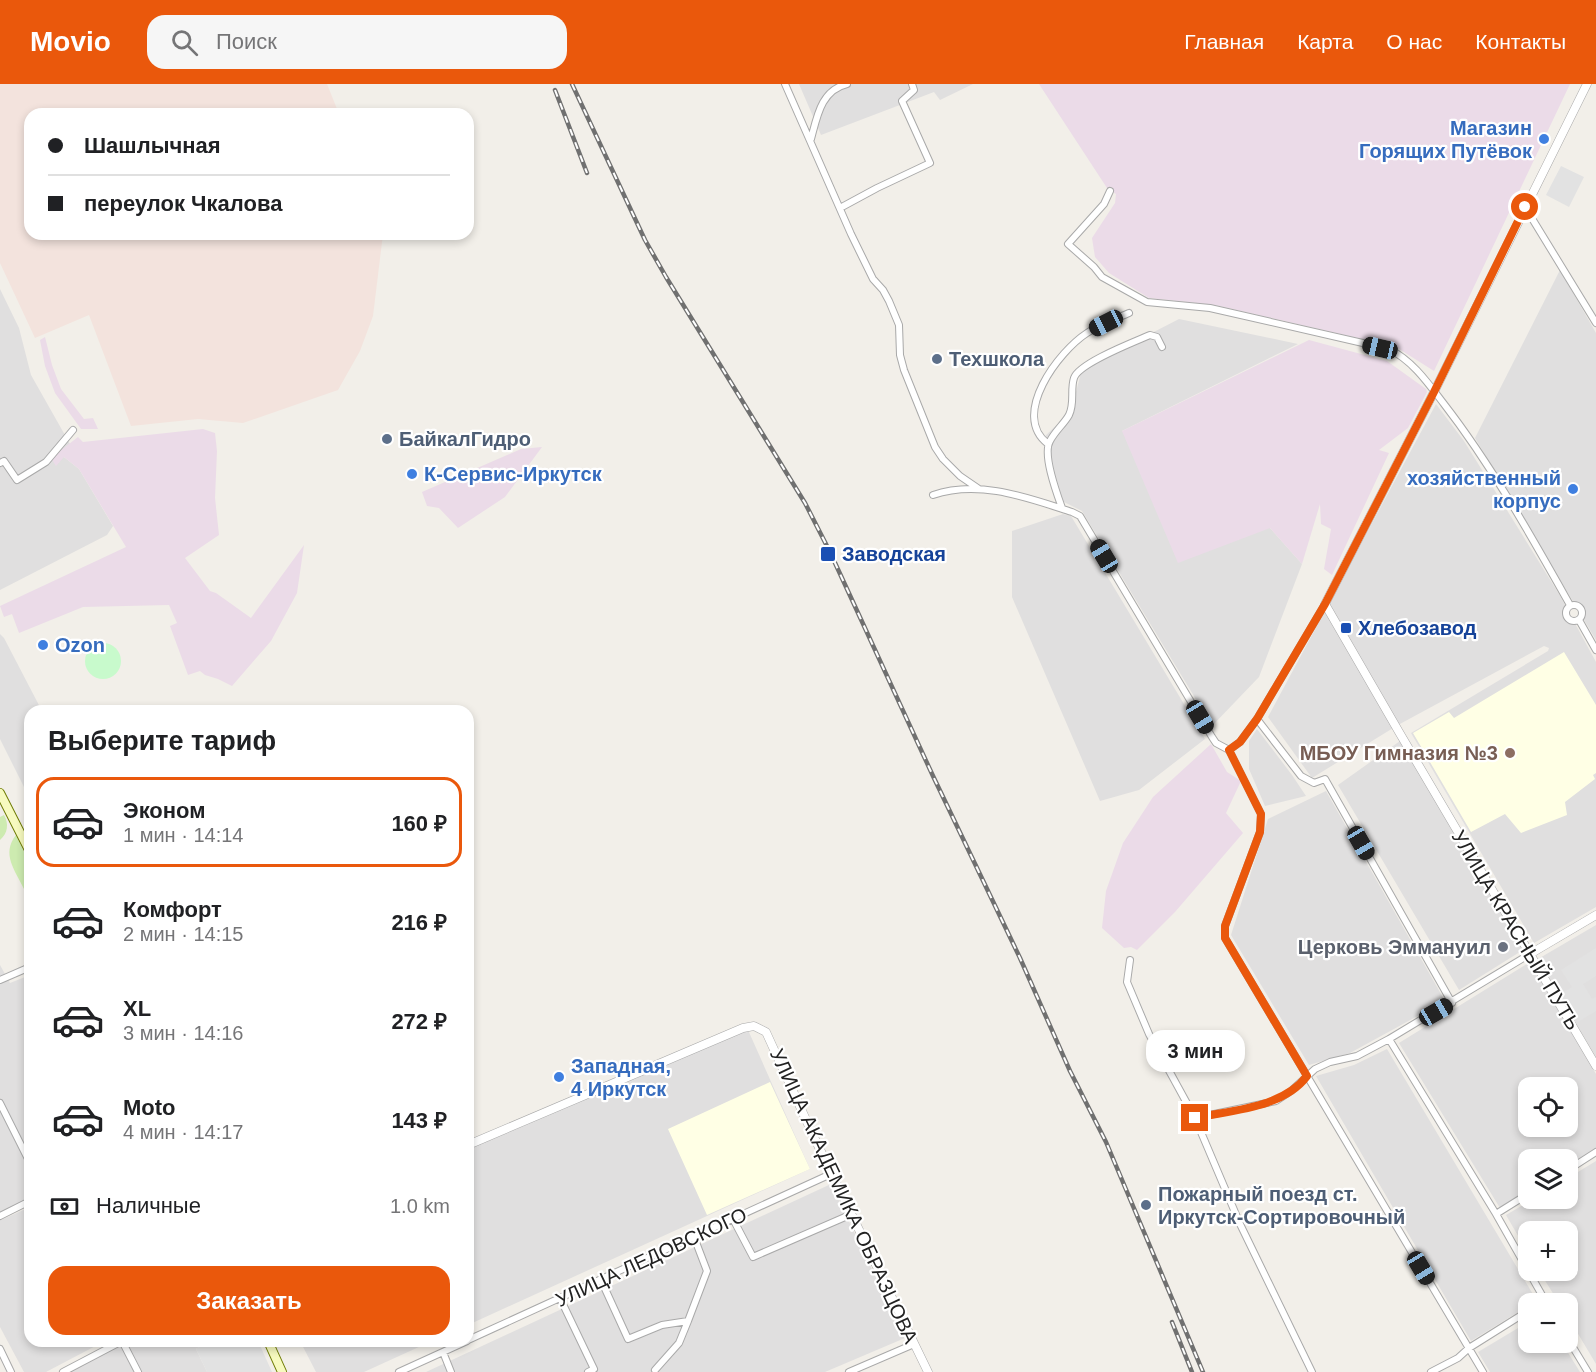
<!DOCTYPE html>
<html lang="ru">
<head>
<meta charset="utf-8">
<style>
  :root { --surface:#fff; --page:#f6f6f6; --text:#202124; --muted:#757577; --line:#e0e0e0; --accent:#ea580c }
  body { margin:0; font-family:Arial,sans-serif; background:var(--page); color:var(--text); height:100vh; display:flex; flex-direction:column; font-size:22px; white-space:nowrap }
  * { box-sizing:border-box; margin:0 }
  p { font-size:20px; color:var(--muted) }
  .icon { flex:none; width:33px; height:33px; fill:none; stroke:currentColor; stroke-width:2; stroke-linecap:round; stroke-linejoin:round }
  .map { position:relative; flex:1; overflow:hidden }
  .panel { position:absolute; left:24px; top:621px; width:450px; height:642px; display:flex; flex-direction:column; background:var(--surface); border-radius:18px; box-shadow:0 3px 9px #0003 }
  .panel>* { flex:none }
  .top-card { position:absolute; left:24px; top:24px; width:450px; height:132px; border-radius:18px; box-shadow:0 3px 9px #0003; display:grid; align-content:center; height:132px; padding:0 24px; background:var(--surface) }
  .tools { position:absolute; left:1518px; top:993px; display:grid; gap:12px }
  .tools a { display:grid; place-items:center; width:60px; height:60px; border-radius:12px; background:var(--surface); box-shadow:0 3px 9px #0003; font-size:30px }
  .end { position:absolute; width:27px; height:27px; margin:-14px; border:8px solid #ea580c; background:#fff; box-shadow:0 0 0 3px #fff }
  .from { border-radius:50% }
  .bubble { position:absolute; height:42px; border-radius:18px; background:var(--surface); box-shadow:0 3px 9px #0003; font-size:20px; font-weight:700; line-height:42px; text-align:center }
  .car { position:absolute; width:18px; height:36px; margin:-18px -9px; border-radius:8px; box-shadow:0 0 4px 2px #0007; background:linear-gradient(#222 24%,#8ab4d8 0 40%,#222 0 76%,#8ab4d8 0 86%,#222 0) }
  .top-card b { display:flex; align-items:center; gap:21px; height:57px; font-size:22px }
  .top-card b+b { border-top:2px solid var(--line) }
  .top-card i { width:15px; height:15px; background:var(--text) }
  ul { padding:0; list-style:none }
  li { display:flex; align-items:center; gap:18px; height:90px; margin:0 12px 9px; padding:0 12px; border:3px solid transparent; border-radius:18px }
  li div { flex:1 }
  li b { display:block; font-size:22px }
  li em { font-style:normal; font-weight:700 }
  li.selected { border-color:var(--accent) }
  li>.icon { width:54px; height:54px; stroke-width:1.5 }
  h2 { padding:0 24px; font-size:27px; line-height:72px }
  .pay { display:flex; align-items:center; gap:15px; height:66px; padding:0 24px; font-size:22px }
  .pay p { margin-inline-start:auto }
  .action { display:flex; gap:12px; margin-top:auto; padding:12px 24px }
  .action a { flex:1; height:69px; border-radius:18px; background:var(--accent); color:#fff; font-size:24px; font-weight:700; line-height:69px; text-align:center }
  header { display:flex; align-items:center; gap:36px; box-sizing:border-box; height:84px; padding:0 30px; background:var(--accent); color:#fff }
  header strong { font-size:28px }
  nav { display:flex; gap:33px; margin-inline-start:auto; font-size:21px }
  .search { width:420px; height:54px; background:var(--page); display:flex; align-items:center; gap:15px; box-sizing:border-box; padding:0 21px; border-radius:18px; color:var(--muted); font-size:22px }
  .map>svg:first-child { display:block }
  .residential { fill:#e0dfdf; fill-rule:evenodd }
  .industrial { fill:#ebdbe8 }
  .education { fill:#ffffe5 }
  .military { fill:#f3e3dd }
  .grass { fill:#cdebb0 }
  .park { fill:#c8facc }
  .parking { fill:#e2e2e2 }
  .lines { fill:none; stroke-linecap:round; stroke-linejoin:round }
  .minor-casing { stroke:#a9a9a9; stroke-width:8 }
  .tertiary-casing { stroke:#a9a9a9; stroke-width:9 }
  .secondary-casing { stroke:#707d05; stroke-width:10 }
  .minor { stroke:#fff; stroke-width:6 }
  .tertiary { stroke:#fff; stroke-width:8 }
  .secondary { stroke:#f7fabf; stroke-width:8 }
  .rail-casing { stroke:#707070; stroke-width:4.5 }
  .rail { stroke:#fff; stroke-width:2; stroke-dasharray:7; stroke-linecap:butt }
  .route { stroke:#ea580c; stroke-width:8 }
  .shop-dot { fill:#3f7fe0; stroke:#fff; stroke-width:2 }
  .service-dot { fill:#5c6f8a; stroke:#fff; stroke-width:2 }
  .transit-dot { fill:#1a4fb4; stroke:#fff; stroke-width:2 }
  .education-dot { fill:#8d6e63; stroke:#fff; stroke-width:2 }
  .worship-dot { fill:#6b7280; stroke:#fff; stroke-width:2 }
  .labels { text-anchor:middle; stroke-width:4.5; stroke-linejoin:round; paint-order:stroke }
  .shop-label { font-size:20px; font-weight:bold; fill:#366cbe; stroke:#fff; text-anchor:start }
  .service-label { font-size:20px; font-weight:bold; fill:#4e5e75; stroke:#fff; text-anchor:start }
  .transit-label { font-size:20px; font-weight:bold; fill:#164399; stroke:#fff; text-anchor:start }
  .education-label { font-size:20px; font-weight:bold; fill:#785e54; stroke:#fff; text-anchor:end }
  .street-label { font-size:20px; fill:#222; stroke:#fff }
  .worship-label { font-size:20px; font-weight:bold; fill:#5b616d; stroke:#fff; text-anchor:end }
</style>
</head>
<body>
<header>
<strong>Movio</strong>
<div class="search"><svg class="icon" aria-label="search" viewBox="0 0 24 24"><circle cx="10" cy="10" r="6"/><path d="M15 15l6 6"/></svg>Поиск</div>
<nav><a>Главная</a><a>Карта</a><a>О нас</a><a>Контакты</a></nav>
</header>
<div class="map">
<svg width="1596" height="1288" viewBox="0 0 1596 1288">
  <rect width="100%" height="100%" fill="#f2efe9"/>
  <path class="residential" d="M 799,0 L 973,0 L 940,16 L 934,8 L 821,51 Z
    M 1560,186 L 1596,249 L 1596,556 L 1475,354 Z
    M 0,205 L 19,244 L 31,291 L 70,360 L 52,374 L 64,373 L 79,385 L 113,442 L 107,451 L 0,506 Z
    M 1179,235 L 1298,260 L 1122,347 L 1270,444 L 1302,480 L 1259,593 L 1212,642 L 1082,427 L 1062,417 L 1042,355 L 1071,327 L 1082,285 Z
    M 1436,320 L 1464,357 L 1559,510 L 1596,578 L 1596,823 L 1534,859 L 1411,649 L 1548,567 L 1549,564 L 1544,562 L 1398,641 L 1312,694 L 1268,633 Z
    M 1063,430 L 1071,432 L 1205,655 L 1139,706 L 1100,717 L 1012,513 L 1012,447 Z
    M 0,550 L 4,554 L 42,627 L 30,627 L 30,715 L 0,655 Z
    M 1257,645 L 1292,691 L 1306,712 L 1265,722 L 1249,685 L 1249,657 Z
    M 1400,657 L 1523,866 L 1459,906 L 1338,701 Z
    M 1326,707 L 1445,917 L 1350,969 L 1309,981 L 1231,851 L 1268,735 Z
    M 1596,841 L 1596,973 L 1538,875 Z
    M 1530,878 L 1596,990 L 1596,1065 L 1568,1082 L 1568,1076 L 1528,1076 L 1528,1106 L 1500,1124 L 1399,959 ZM 1528,1004 L 1568,1004 L 1568,1042 L 1528,1042 Z
    M 0,881 L 10,899 L 30,891 L 30,1116 L 1,1136 L 30,1123 L 30,1257 L 105,1257 L 46,1288 L 24,1288 L 0,1243 Z
    M 748,946 L 810,1085 L 468,1241 L 468,1064 Z
    M 1387,965 L 1537,1217 L 1528,1220 L 1528,1222 L 1471,1257 L 1316,992 L 1354,981 Z
    M 1596,1077 L 1596,1280 L 1568,1233 L 1568,1220 L 1559,1219 L 1539,1187 L 1568,1186 L 1568,1148 L 1528,1148 L 1528,1169 L 1506,1131 L 1533,1115 L 1568,1114 L 1568,1094 Z
    M 831,1100 L 905,1254 L 825,1288 L 426,1288 Z
    M 1528,1238 L 1528,1258 L 1562,1259 L 1580,1288 L 1490,1288 L 1478,1268 Z
    M 130,1257 L 208,1257 L 196,1265 L 207,1288 L 64,1288 Z
    M 300,1257 L 432,1257 L 364,1288 L 316,1288 Z"/>
  <path class="industrial" d="M 1039,0 L 1570,0 L 1434,287 L 1396,263 L 1215,221 L 1149,214 L 1109,189 L 1095,173 L 1092,154 L 1115,119 L 1116,110 L 1107,104 Z
    M 45,253 L 52,281 L 61,305 L 84,335 L 93,334 L 98,345 L 81,345 L 55,309 L 45,282 L 40,256 Z
    M 1309,256 L 1387,277 L 1426,305 L 1427,308 L 1408,344 L 1379,366 L 1389,369 L 1332,491 L 1324,485 L 1331,445 L 1321,440 L 1320,420 L 1302,480 L 1270,444 L 1178,479 L 1122,347 Z
    M 203,345 L 215,349 L 217,367 L 215,414 L 219,451 L 185,474 L 210,507 L 216,509 L 251,534 L 304,461 L 297,509 L 271,557 L 232,602 L 218,595 L 205,591 L 200,587 L 188,591 L 170,542 L 177,539 L 169,521 L 83,523 L 19,549 L 12,530 L 4,533 L 0,522 L 126,463 L 79,385 L 64,373 L 56,382 L 51,374 L 78,353 L 83,358 Z
    M 542,363 L 505,413 L 458,444 L 439,424 L 427,422 L 422,408 L 521,365 Z
    M 1211,660 L 1227,688 L 1241,697 L 1226,729 L 1243,749 L 1175,828 L 1137,866 L 1131,863 L 1124,864 L 1102,844 L 1106,807 L 1123,759 L 1153,713 Z"/>
  <path class="education" d="M 1564,568 L 1596,621 L 1596,689 L 1593,691 L 1595,695 L 1565,718 L 1567,731 L 1521,749 L 1505,730 L 1471,748 L 1413,649 L 1449,628 L 1454,634 Z
    M 770,998 L 810,1085 L 707,1131 L 668,1045 Z"/>
  <path class="military" d="M 0,0 L 327,0 L 339,30 L 30,30 L 30,150 L 383,150 L 373,232 L 360,267 L 338,306 L 243,339 L 198,335 L 131,342 L 89,231 L 35,254 L 0,179 Z"/>
  <path class="grass" d="M 4,731 C 9,740 8,749 0,756 L 0,733 Z
    M 16,751 L 30,780 L 30,805 L 24,805 C 15,786 1,770 16,751 Z"/>
  <path class="park" d="M85 577a18 18 0 1 1 36 0a18 18 0 1 1-36 0Z"/>
  <path class="parking" d="M 1561,82 L 1584,93 L 1569,123 L 1546,111 Z
    M 1596,864 L 1596,892 L 1583,900 L 1592,915 L 1596,913 L 1596,927 L 1578,938 L 1560,910 L 1572,903 L 1561,886 Z
    M 208,1257 L 258,1257 L 272,1288 L 207,1288 L 196,1265 Z"/>
  <g class="lines">
    <defs>
      <path id="minor" d="M 785,0 L 851,150 L 873,195 L 883,206 L 889,217 L 899,241 L 900,271 L 904,286 L 935,363 L 943,375 L 960,392 L 979,405
        M 811,55 C 817,33 821,6 847,0
        M 1110,107 L 1104,120 L 1068,160 L 1094,183 L 1102,193 L 1147,218 L 1210,224 L 1389,265 C 1413,277 1428,299 1444,320 C 1492,382 1531,452 1570,521
        M 1525,123 L 1596,239
        M 840,124 L 877,104 L 930,79 L 902,17 L 914,6 L 912,0
        M 1048,360 C 1010,331 1059,267 1087,249 C 1100,240 1115,235 1129,229
        M 0,379 L 4,377 L 17,396 L 46,378 L 73,346
        M 933,411 C 979,395 1028,414 1072,428 L 1080,432 L 1212,653 L 1216,659 L 1229,666
        M 1062,424 C 1057,410 1042,370 1050,357 C 1055,347 1064,340 1069,331 C 1075,319 1070,306 1074,294 C 1079,279 1134,258 1150,251 L 1157,253 L 1162,263
        M1566 529a8 8 0 1 1 16 0a8 8 0 1 1-16 0Z
        M 1579,536 L 1596,566
        M 1257,635 L 1301,692 L 1314,699 L 1325,695 L 1452,919
        M 1229,666 L 1261,730 L 1260,748 L 1225,842 L 1225,854 L 1483,1288
        M 1229,666 L 1240,658 L 1257,635 L 1325,520
        M 1130,876 L 1127,898 L 1149,950 L 1195,1034 L 1240,1140 L 1312,1288
        M 0,896 L 30,883
        M 1389,955 L 1496,1130 L 1547,1220
        M 0,1019 L 30,1079
        M 1195,1034 L 1276,1017 L 1291,1007 L 1315,985 L 1330,978 L 1357,972 L 1389,955 L 1530,870
        M 1568,1086 L 1596,1068
        M 1496,1130 L 1528,1110
        M 0,1132 L 30,1117
        M 733,1135 L 753,1173 L 852,1130
        M 601,1196 L 628,1255 L 662,1241 L 688,1237 L 679,1259 L 655,1286
        M 560,1214 L 594,1285 L 588,1288
        M 688,1237 L 707,1187 L 694,1153
        M 1568,1255 L 1588,1288
        M 468,1256 L 833,1089
        M 122,1257 L 138,1288
        M 0,1265 L 11,1288
        M 443,1268 L 451,1288
        M 63,1288 L 122,1257
        M 399,1288 L 467,1257
        M 849,1288 L 914,1260
        M 1431,1288 L 1458,1274 L 1469,1264 L 1528,1227"/>
      <path id="tertiary" d="M 1587,0 L 1434,308 L 1325,520 L 1399,648 L 1596,982
        M 1530,870 L 1596,831
        M 468,1061 L 743,944 L 754,942 L 766,948 L 813,1051 L 928,1288"/>
      <path id="secondary" d="M 0,709 L 30,768
        M 268,1257 L 282,1288"/>
    </defs>
    <use href="#minor" class="minor-casing"/>
    <use href="#tertiary" class="tertiary-casing"/>
    <use href="#secondary" class="secondary-casing"/>
    <use href="#minor" class="minor"/>
    <use href="#tertiary" class="tertiary"/>
    <use href="#secondary" class="secondary"/>
    <defs>
      <path id="rail" d="M 572,0 L 645,156 L 666,193 L 805,419 L 830,468 L 933,692 L 1020,874 L 1070,987 L 1106,1058 L 1203,1288
        M 555,6 L 587,89
        M 1172,1238 L 1192,1288"/>
    </defs>
    <use href="#rail" class="rail-casing"/>
    <use href="#rail" class="rail"/>
  </g>
  <g class="lines">
    <path class="route" d="M 1195,1034 C 1232,1026 1283,1024 1307,992 L 1225,854 L 1225,842 L 1260,748 L 1261,730 L 1229,666 L 1240,658 L 1257,635 L 1325,520 L 1434,308 L 1525,123"/>
  </g>
  <g class="shop-dot">
    <circle cx="1544" cy="55" r="6"/>
    <circle cx="412" cy="390" r="6"/>
    <circle cx="1573" cy="405" r="6"/>
    <circle cx="43" cy="561" r="6"/>
    <circle cx="559" cy="993" r="6"/>
  </g>
  <g class="service-dot">
    <circle cx="937" cy="275" r="6"/>
    <circle cx="387" cy="355" r="6"/>
    <circle cx="1146" cy="1121" r="6"/>
  </g>
  <g class="transit-dot">
    <rect x="820" y="462" width="16" height="16" rx="3"/>
    <rect x="1340" y="538" width="12" height="12" rx="3"/>
  </g>
  <circle class="education-dot" cx="1510" cy="669" r="6"/>
  <circle class="worship-dot" cx="1503" cy="863" r="6"/>
  <g class="labels">
    <g class="shop-label">
      <text x="1532" y="51" text-anchor="end">Магазин<tspan x="1532" dy="23">Горящих Путёвок</tspan></text>
      <text x="424" y="397">К-Сервис-Иркутск</text>
      <text x="1561" y="401" text-anchor="end">хозяйственный<tspan x="1561" dy="23">корпус</tspan></text>
      <text x="55" y="568">Ozon</text>
      <text x="571" y="989">Западная,<tspan x="571" dy="23">4 Иркутск</tspan></text>
    </g>
    <g class="service-label">
      <text x="949" y="282">Техшкола</text>
      <text x="399" y="362">БайкалГидро</text>
      <text x="1158" y="1117">Пожарный поезд ст.<tspan x="1158" dy="23">Иркутск-Сортировочный</tspan></text>
    </g>
    <g class="transit-label">
      <text x="842" y="477">Заводская</text>
      <text x="1358" y="551">Хлебозавод</text>
    </g>
    <g class="education-label">
      <text x="1498" y="676">МБОУ Гимназия №3</text>
    </g>
    <g class="street-label">
      <text transform="translate(1516 846) rotate(59)" y="7">УЛИЦА КРАСНЫЙ ПУТЬ</text>
      <text transform="translate(844 1112) rotate(65)" y="7">УЛИЦА АКАДЕМИКА ОБРАЗЦОВА</text>
      <text transform="translate(651 1173) rotate(-25)" y="7">УЛИЦА ЛЕДОВСКОГО</text>
    </g>
    <g class="worship-label">
      <text x="1491" y="870">Церковь Эммануил</text>
    </g>
  </g>
</svg>
<div class="tools">
<a><svg class="icon" aria-label="locate" viewBox="0 0 24 24"><circle cx="12" cy="12" r="6"/><path d="M12 2v4M12 18v4M2 12h4M18 12h4"/></svg></a>
<a><svg class="icon" aria-label="layers" viewBox="0 0 24 24"><path d="M12 4l9 5-9 5-9-5zM3 14l9 5 9-5"/></svg></a>
<a>+</a>
<a>−</a>
</div>
<i class="end from" style="left:1525px;top:123px"></i>
<i class="end" style="left:1195px;top:1034px"></i>
<div class="bubble" style="left:1146px;top:946px;width:99px">3 мин</div>
<i class="car" style="left:1106px;top:239px;rotate:243deg"></i>
<i class="car" style="left:1380px;top:264px;rotate:283deg"></i>
<i class="car" style="left:1104px;top:472px;rotate:329deg"></i>
<i class="car" style="left:1200px;top:633px;rotate:149deg"></i>
<i class="car" style="left:1361px;top:759px;rotate:150deg"></i>
<i class="car" style="left:1436px;top:928px;rotate:60deg"></i>
<i class="car" style="left:1421px;top:1184px;rotate:149deg"></i>
<div class="top-card">
<b><i class="from"></i>Шашлычная</b>
<b><i></i>переулок Чкалова</b>
</div>
<section class="panel">
<h2>Выберите тариф</h2>
<ul>
<li class="selected"><svg class="icon" aria-label="car" viewBox="0 0 24 24"><path d="M5 17H2v-5l4-1 3-4h7l3 4 3 1v5h-3M9 17h6M6 11h13"/><circle cx="7" cy="17" r="2"/><circle cx="17" cy="17" r="2"/></svg><div><b>Эконом</b><p>1 мин · 14:14</p></div><em>160 ₽</em></li>
<li><svg class="icon" aria-label="car" viewBox="0 0 24 24"><path d="M5 17H2v-5l4-1 3-4h7l3 4 3 1v5h-3M9 17h6M6 11h13"/><circle cx="7" cy="17" r="2"/><circle cx="17" cy="17" r="2"/></svg><div><b>Комфорт</b><p>2 мин · 14:15</p></div><em>216 ₽</em></li>
<li><svg class="icon" aria-label="car" viewBox="0 0 24 24"><path d="M5 17H2v-5l4-1 3-4h7l3 4 3 1v5h-3M9 17h6M6 11h13"/><circle cx="7" cy="17" r="2"/><circle cx="17" cy="17" r="2"/></svg><div><b>XL</b><p>3 мин · 14:16</p></div><em>272 ₽</em></li>
<li><svg class="icon" aria-label="car" viewBox="0 0 24 24"><path d="M5 17H2v-5l4-1 3-4h7l3 4 3 1v5h-3M9 17h6M6 11h13"/><circle cx="7" cy="17" r="2"/><circle cx="17" cy="17" r="2"/></svg><div><b>Moto</b><p>4 мин · 14:17</p></div><em>143 ₽</em></li>
</ul>
<div class="pay"><svg class="icon" aria-label="cash" viewBox="0 0 24 24"><path d="M3 7h18v10H3z"/><circle cx="12" cy="12" r="2"/></svg>Наличные<p>1.0 km</p></div>
<div class="action"><a>Заказать</a></div>
</section>
</div>
</body>
</html>
